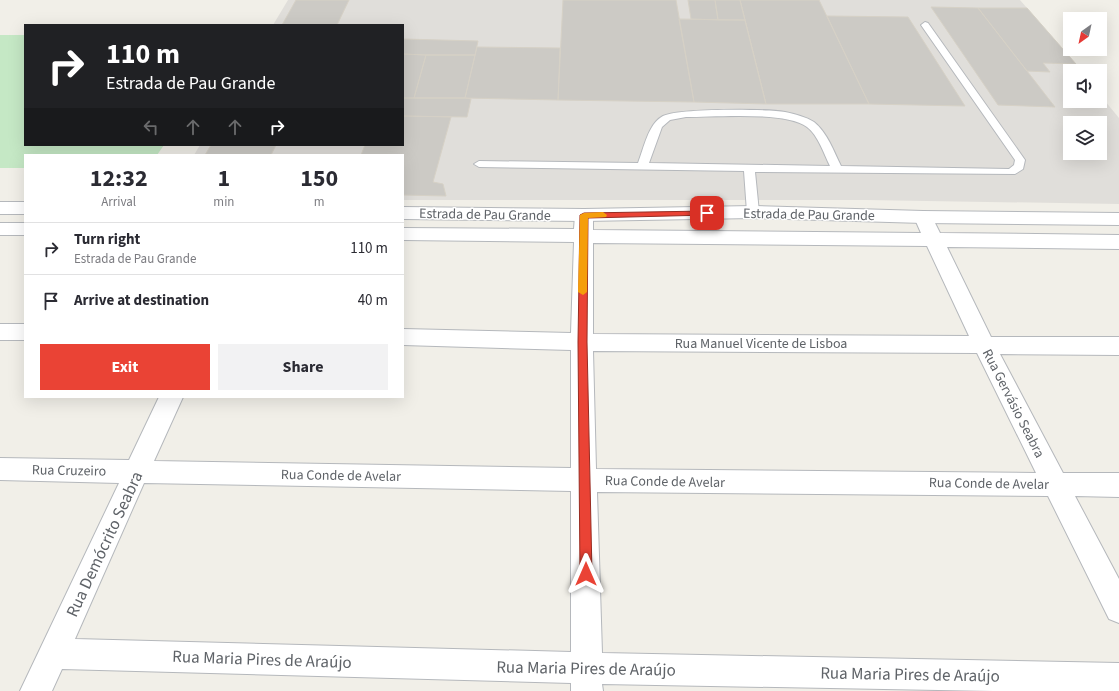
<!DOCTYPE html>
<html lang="en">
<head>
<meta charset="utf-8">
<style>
  :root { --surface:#fff; --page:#f2f2f3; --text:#2b2b33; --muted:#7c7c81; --line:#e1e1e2; --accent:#ea4335 }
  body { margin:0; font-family:"Source Sans 3",sans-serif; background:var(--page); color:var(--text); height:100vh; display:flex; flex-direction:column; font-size:15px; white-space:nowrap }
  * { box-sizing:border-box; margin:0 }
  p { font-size:13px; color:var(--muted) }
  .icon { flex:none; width:22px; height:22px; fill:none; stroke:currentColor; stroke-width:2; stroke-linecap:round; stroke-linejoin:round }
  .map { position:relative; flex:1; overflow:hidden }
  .drawer { position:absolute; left:24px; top:154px; width:380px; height:244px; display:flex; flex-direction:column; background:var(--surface); border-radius:0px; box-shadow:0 4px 16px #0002 }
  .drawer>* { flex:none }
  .guide { position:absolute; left:24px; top:24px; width:380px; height:122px; border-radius:0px; box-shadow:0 4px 16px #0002; background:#202124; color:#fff; overflow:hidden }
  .needle { width:26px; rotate:213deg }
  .buttons { position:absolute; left:1063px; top:12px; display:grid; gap:8px }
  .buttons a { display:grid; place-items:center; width:44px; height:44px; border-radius:0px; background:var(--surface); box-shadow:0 4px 16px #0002; font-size:20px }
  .pin { position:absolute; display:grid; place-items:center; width:34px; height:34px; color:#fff; margin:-17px; border-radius:8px; box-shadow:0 2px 6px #0006 }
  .me { position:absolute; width:44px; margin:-22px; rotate:0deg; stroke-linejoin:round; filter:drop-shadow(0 0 3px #0008) }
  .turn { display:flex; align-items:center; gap:14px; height:84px; padding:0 16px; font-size:18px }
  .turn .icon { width:52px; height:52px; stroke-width:2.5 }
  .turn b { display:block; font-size:28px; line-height:34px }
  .lanes { display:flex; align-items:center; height:38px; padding:0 16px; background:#0003; justify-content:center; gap:20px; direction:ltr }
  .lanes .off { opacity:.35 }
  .eta { display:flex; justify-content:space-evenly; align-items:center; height:68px; text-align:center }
  .eta b { font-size:24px; font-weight:700; line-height:28px }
  .cta { display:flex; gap:8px; margin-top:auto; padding:8px 16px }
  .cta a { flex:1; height:46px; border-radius:0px; background:var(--accent); color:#fff; font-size:16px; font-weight:700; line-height:46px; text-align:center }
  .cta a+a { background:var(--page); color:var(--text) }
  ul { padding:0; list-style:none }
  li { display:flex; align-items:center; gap:12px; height:52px; padding:0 16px; border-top:1px solid var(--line) }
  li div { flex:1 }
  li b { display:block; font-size:15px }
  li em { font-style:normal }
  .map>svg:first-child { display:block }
  .industrial { fill:#e0deda; fill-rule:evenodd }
  .green { fill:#c5e8c5 }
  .building { fill:#cccac5; stroke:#d6d1c6 }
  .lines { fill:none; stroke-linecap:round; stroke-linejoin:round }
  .service-casing { stroke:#b5b8bc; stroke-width:2 }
  .minor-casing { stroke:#b5b8bc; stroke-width:2 }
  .tertiary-casing { stroke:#b5b8bc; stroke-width:2 }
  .service { fill:#fff; fill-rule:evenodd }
  .minor { fill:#fff; fill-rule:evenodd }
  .tertiary { fill:#fff; fill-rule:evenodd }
  .route { fill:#ea4335; stroke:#982c22 }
  .slow { fill:#f59e0b }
  .labels { text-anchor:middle; stroke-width:3; stroke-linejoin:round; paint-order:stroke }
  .street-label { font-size:14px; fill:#5f6368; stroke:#fff }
  .near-street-label { font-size:17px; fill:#5f6368; stroke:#fff }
</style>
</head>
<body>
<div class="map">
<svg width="1119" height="691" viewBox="0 0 1119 691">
  <rect width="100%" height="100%" fill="#f1efe8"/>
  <!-- industrial -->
  <path class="industrial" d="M288,0H1020L1082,71H1070V101H1100V95L1119,118V204L866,200H403V155H194L200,145H403V25H273ZM1070,123H1100V153H1070Z"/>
  <!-- green -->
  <path class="green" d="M0,35H25V145H164L157,155H25V168H0Z"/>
  <!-- building -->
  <path class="building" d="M296,0H349L337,25H282Z
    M563,0H676L694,102L558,100Z
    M688,0H715L718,20L691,19Z
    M715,0H740L745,20H718Z
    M740,0H819L869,104H766Z
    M931,7L978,8L1055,107L998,105Z
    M978,8H1027L1076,64L1043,63L1050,72L1027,71Z
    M827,16L908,17L965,106L869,104Z
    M679,19L745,20L766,104L694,102Z
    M403,39L478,41L475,55H426L403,54Z
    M477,47L560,48L558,100L465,98Z
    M403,54L426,55L414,98H403Z
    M426,55H475L465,98H414Z
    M403,98H465L471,99L467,117L403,116Z
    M403,116L451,117L433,182L443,184L446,196L403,195V155H361L365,145H403Z
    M211,145H276L271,155H205Z"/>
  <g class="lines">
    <!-- service casing -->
    <g class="service-casing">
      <path id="service" d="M925,22L928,23L1025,160L1023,169L1015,174L755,172L759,212L757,215H749L747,212L744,171L479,167L474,164L479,161L638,163C644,148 648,124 663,116C679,108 767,109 785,112C795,114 806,117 814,122C827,132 834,152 841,166L1009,169L1014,165L1015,160L921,25ZM686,117C714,117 786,111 807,127C818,135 824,154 830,166L649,163L662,127L670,120Z"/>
    </g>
    <!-- minor casing -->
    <g class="minor-casing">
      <path id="minor" d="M584,209L591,211L593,215V230L921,233L914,217L916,213L923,211L930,213L940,233L1119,235V249L947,247L991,337H1119V355L1000,354L1063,473H1119V497L1075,496L1119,579V623L1109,619L1048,496L597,492L602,653L1119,663V691H993L602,684L603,691H571V683L62,669L52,691H20L119,483L0,480V458L129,460L159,397H183L154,461L571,468V350L403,345V329L571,333L574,242L403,240V228L574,229L575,215L577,211ZM593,243L927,246L969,336L593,334ZM593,351L977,353L1036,473L596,469ZM144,483L571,491V652L75,639Z
        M0,223H25V235H0Z
        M0,324H25V340H0Z"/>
    </g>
    <!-- tertiary casing -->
    <g class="tertiary-casing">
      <path id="tertiary" d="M0,202H25V214H0Z
        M753,206L923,211L1119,213V225L923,223L753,218L584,221L403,219V207L584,209Z"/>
    </g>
    <!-- service -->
    <use href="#service" class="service"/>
    <!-- minor -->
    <use href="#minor" class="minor"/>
    <!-- tertiary -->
    <use href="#tertiary" class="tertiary"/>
  </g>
  <!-- route -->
  <path class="route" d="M707,211H709V215L588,218L587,342L592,574L590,578L586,580L582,578L580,574L578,342L580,215L584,213Z"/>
  <!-- slow -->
  <path class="slow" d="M603,212L607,215L606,217L588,218L587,292L583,295L578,292L580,215L584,213Z"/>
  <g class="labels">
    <!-- street labels -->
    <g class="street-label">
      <text transform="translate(485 214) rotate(1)" y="5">Estrada de Pau Grande</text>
      <text transform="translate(809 214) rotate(1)" y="5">Estrada de Pau Grande</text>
      <text x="761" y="348">Rua Manuel Vicente de Lisboa</text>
      <text transform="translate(1014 403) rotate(63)" y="5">Rua Gervásio Seabra</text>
      <text transform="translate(69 470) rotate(1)" y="5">Rua Cruzeiro</text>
      <text transform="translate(341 475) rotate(1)" y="5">Rua Conde de Avelar</text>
      <text transform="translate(665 481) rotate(1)" y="5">Rua Conde de Avelar</text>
      <text transform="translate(989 483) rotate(1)" y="5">Rua Conde de Avelar</text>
    </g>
    <!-- near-street labels -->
    <g class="near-street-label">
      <text transform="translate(104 544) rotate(-65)" y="6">Rua Demócrito Seabra</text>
      <text transform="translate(262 659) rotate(2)" y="6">Rua Maria Pires de Araújo</text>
      <text transform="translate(586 668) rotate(1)" y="6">Rua Maria Pires de Araújo</text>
      <text transform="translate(910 674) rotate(1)" y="6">Rua Maria Pires de Araújo</text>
    </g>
  </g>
</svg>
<div class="buttons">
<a><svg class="needle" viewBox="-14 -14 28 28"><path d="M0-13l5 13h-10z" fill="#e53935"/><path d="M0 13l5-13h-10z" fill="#7c7c81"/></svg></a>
<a><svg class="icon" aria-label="sound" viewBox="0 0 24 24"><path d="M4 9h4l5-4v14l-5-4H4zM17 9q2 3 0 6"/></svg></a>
<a><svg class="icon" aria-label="layers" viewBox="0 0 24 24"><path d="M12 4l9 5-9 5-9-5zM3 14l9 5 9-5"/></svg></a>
</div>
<div class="pin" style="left:707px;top:213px;background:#d93025"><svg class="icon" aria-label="arrive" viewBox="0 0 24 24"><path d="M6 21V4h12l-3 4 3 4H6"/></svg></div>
<svg class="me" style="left:586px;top:574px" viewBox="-20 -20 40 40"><path d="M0-17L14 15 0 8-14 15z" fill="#ea4335" stroke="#fff" stroke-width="4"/></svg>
<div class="guide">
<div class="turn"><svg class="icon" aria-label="right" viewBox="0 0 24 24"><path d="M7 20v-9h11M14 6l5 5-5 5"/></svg><div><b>110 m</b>Estrada de Pau Grande</div></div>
<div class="lanes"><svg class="icon off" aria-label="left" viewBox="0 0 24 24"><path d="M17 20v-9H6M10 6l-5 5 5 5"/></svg><svg class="icon off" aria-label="ahead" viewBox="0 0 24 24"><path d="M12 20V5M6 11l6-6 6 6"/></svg><svg class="icon off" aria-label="ahead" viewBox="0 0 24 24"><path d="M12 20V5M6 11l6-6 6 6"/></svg><svg class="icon" aria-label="right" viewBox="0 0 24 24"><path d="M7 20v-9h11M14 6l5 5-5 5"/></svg></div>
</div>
<section class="drawer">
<div class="eta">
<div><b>12:32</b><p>Arrival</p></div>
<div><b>1</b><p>min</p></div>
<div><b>150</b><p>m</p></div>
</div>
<ul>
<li><svg class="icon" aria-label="right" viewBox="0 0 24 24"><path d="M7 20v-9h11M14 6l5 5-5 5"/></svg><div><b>Turn right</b><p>Estrada de Pau Grande</p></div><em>110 m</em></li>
<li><svg class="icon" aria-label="arrive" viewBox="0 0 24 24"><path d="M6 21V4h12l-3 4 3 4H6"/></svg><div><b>Arrive at destination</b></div><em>40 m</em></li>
</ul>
<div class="cta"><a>Exit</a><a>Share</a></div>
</section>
</div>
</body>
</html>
